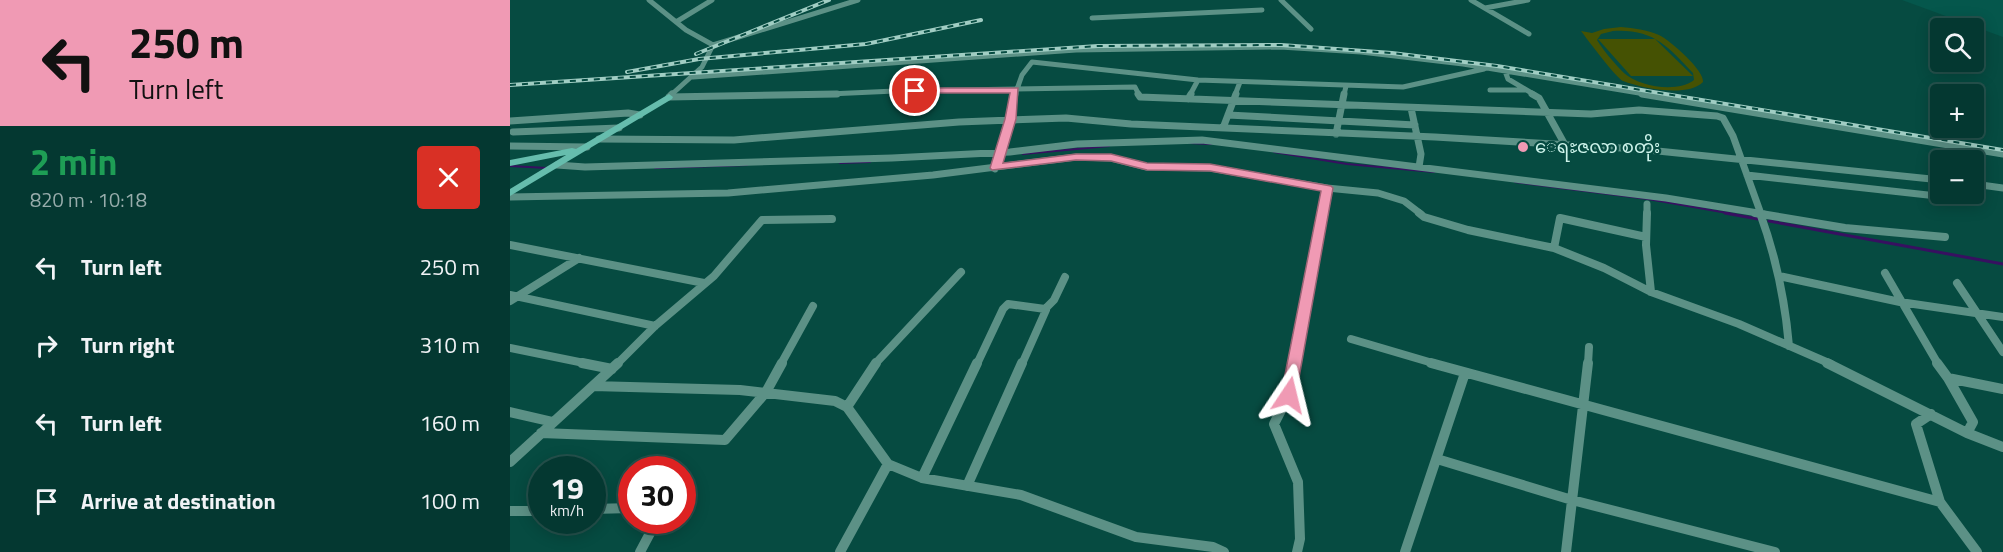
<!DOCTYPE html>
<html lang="en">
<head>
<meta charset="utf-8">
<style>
  :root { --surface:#043831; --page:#12433d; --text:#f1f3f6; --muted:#97acab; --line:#25524d }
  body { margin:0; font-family:"Titillium Web","Noto Sans Myanmar",sans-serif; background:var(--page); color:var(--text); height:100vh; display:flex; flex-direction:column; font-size:22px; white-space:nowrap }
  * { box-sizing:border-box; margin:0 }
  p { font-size:20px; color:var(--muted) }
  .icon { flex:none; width:33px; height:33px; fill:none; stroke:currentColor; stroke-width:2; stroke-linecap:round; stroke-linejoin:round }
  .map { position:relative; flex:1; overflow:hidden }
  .drawer { display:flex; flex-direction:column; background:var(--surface); width:510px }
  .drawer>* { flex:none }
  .guide { background:#f09ab4; color:#111; overflow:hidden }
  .fabs { position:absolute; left:1420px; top:18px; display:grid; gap:12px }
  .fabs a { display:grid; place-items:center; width:54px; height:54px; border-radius:6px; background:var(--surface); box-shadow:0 3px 15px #0003,0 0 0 2px var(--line); font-size:30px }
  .speed { position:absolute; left:18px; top:456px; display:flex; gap:12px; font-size:30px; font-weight:700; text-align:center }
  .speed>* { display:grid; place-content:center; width:78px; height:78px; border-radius:50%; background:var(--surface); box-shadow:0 3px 15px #0003,0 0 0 2px var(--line); line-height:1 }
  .speed small { font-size:15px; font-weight:400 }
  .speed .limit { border:9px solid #d22; background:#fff; color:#111 }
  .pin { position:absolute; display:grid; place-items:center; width:51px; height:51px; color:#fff; margin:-26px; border:3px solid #fff; border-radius:50%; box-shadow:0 2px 6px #0007 }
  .me { position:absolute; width:66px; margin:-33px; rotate:10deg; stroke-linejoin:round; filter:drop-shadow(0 0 4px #0008) }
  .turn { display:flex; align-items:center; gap:21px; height:126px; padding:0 30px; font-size:27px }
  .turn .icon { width:78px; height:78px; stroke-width:2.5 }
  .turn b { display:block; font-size:42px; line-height:51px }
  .round { display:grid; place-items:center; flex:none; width:63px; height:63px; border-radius:6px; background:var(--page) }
  .headline { display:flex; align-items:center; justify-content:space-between; height:102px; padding:0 30px }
  h1 { font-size:36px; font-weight:700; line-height:45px; color:#1e9e55 }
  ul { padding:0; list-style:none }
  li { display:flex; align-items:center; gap:18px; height:78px; padding:0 30px }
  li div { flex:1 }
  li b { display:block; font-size:22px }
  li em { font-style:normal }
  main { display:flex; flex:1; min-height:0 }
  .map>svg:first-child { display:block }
  .built { fill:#05574c }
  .green { fill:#455203; fill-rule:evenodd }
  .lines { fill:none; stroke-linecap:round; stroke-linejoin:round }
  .stream-far1 { stroke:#371060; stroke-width:2 }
  .stream { stroke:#371060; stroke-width:3 }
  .street-far3 { stroke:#5c9186; stroke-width:5 }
  .street-far2 { stroke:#5c9186; stroke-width:7 }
  .street-far1 { stroke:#5c9186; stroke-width:8 }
  .street { stroke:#5c9186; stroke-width:10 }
  .secondary { fill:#66bdad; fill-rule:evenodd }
  .rail-casing { stroke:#a0cdc3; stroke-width:4 }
  .rail { stroke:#064b41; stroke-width:2; stroke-dasharray:6; stroke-linecap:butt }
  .route { fill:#f09ab4; stroke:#9c6475; stroke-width:1.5 }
  .poi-dot { fill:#f09ab4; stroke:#064b41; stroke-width:2 }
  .labels { text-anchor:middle; stroke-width:4.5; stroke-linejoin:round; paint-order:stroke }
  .far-poi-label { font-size:18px; fill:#cdf3ea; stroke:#064b41; text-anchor:start }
</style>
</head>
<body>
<main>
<section class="drawer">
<div class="guide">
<div class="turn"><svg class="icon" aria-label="left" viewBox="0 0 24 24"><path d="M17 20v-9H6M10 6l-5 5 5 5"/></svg><div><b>250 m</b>Turn left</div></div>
</div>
<div class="headline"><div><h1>2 min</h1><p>820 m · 10:18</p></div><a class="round" style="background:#d93025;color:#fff"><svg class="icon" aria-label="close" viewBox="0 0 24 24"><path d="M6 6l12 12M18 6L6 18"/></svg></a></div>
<ul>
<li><svg class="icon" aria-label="left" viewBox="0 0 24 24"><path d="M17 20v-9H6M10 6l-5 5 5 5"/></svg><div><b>Turn left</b></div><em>250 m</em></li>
<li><svg class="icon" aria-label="right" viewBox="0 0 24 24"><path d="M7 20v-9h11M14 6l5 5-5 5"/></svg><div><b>Turn right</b></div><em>310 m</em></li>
<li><svg class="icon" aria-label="left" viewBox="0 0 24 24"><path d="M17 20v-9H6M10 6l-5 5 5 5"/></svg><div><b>Turn left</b></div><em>160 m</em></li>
<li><svg class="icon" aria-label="arrive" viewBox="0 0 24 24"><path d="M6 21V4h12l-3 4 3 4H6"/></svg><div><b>Arrive at destination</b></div><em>100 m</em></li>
</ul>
</section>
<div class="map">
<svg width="1493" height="552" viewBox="0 0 1493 552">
  <rect width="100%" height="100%" fill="#064b41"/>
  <!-- built -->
  <path class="built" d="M1392,0H1493V37Z"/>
  <!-- green -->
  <path class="green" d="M1111,27C1124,28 1137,30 1149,35C1160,40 1195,71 1193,82C1177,98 1132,88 1113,81C1107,79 1077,39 1071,31L1082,33L1094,29ZM1103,31C1144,29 1157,46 1183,73L1184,80C1168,93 1129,87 1114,73C1104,63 1094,51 1087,40L1091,34Z
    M1088,39H1145L1183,76H1121Z"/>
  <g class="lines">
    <!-- stream-far1 -->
    <path class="stream-far1" d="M680,143L701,144
      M764,152L837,164L924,172
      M513,154L599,146
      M330,163L360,162
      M0,166L37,168
      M145,168L237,165
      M1005,182L1138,199L1223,214"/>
    <!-- stream -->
    <path class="stream" d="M1215,213L1248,219
      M1259,221L1493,264"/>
    <!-- street-far3 -->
    <path class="street-far3" d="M139,0L176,30L203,45L192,67L161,95
      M771,0L801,29
      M961,0L1019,34
      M975,8L1018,0
      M582,18L752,10
      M166,22L202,0
      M203,45L348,0
      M995,71L998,79L1025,95
      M183,77L566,50L770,47L851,52L953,64L1141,95
      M980,90H1015
      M297,95L385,91L625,87L629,95
      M505,95L512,75L522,62L688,80L893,87L974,69
      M680,95L688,80
      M725,95L730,82
      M834,95L836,86"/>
    <!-- street-far2 -->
    <path class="street-far2" d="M628,94L630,97L1081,114L1129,110L1207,116L1213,118L1223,136L1251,214
      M1022,94L1029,98L1054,143
      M1132,94L1493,154
      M160,96L162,94
      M159,97L327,94
      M678,99L681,94
      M901,108L911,154L909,167
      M718,115L905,125
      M0,121L118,113L130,115
      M713,128L726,94
      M3,132L109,128
      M826,134L834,94
      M89,139L224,140L449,122L556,118L621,124L925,137L1128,149L1431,180
      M0,146L77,147
      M47,165L75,167L382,158L500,152L567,144L692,140L1156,198L1254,214
      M485,169L497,132L505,94
      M1237,175L1436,197
      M1464,184L1493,188
      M0,197L218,193L423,175L566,157L601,158L637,167L700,168L817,188L868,193L894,201L911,214
      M812,214L817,188
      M1137,214V204"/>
    <!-- street-far1 -->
    <path class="street-far1" d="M909,213L914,217L958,230L1044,248L1094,268L1141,292L1229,324L1321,364
      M1137,213L1136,245L1141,292
      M1245,213L1335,228L1435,237
      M1250,213C1266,257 1275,299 1279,346
      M0,245L194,283
      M1044,248L1050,218L1136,237
      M1375,273L1428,364
      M1269,276L1390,302L1493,317
      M1447,283L1493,352
      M0,295L145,326
      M0,301L69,258
      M841,339L926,364
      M0,348L79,364
      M107,364L145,326L204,276L252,220L322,219
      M271,364L303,306
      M365,364L451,272
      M467,364L493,309L498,304L535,309L544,300L555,277
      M512,364L536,310
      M785,364L812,213
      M1078,364L1079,347"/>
    <!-- street -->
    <path class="street" d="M72,363L102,369
      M785,363L779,395L764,424L788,482L790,539L787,552
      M921,363L1430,502
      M1317,363L1457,433L1493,447
      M1427,363L1438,378
      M83,386L230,390L325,401L337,407L378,464L412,478L511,495L626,537L703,547L714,552
      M337,407L366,363
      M0,412L43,422
      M1421,414L1406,424L1430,502L1467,552
      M31,433L215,440L256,392L272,363
      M1457,433L1463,422L1438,378L1493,389
      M927,459L1062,500L1265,552
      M0,462L108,363
      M412,478L467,363
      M457,486L512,363
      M82,509L122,508
      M0,511H32
      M130,552L147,520
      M330,552L378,464
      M895,552L955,373
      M1056,552L1078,363"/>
    <!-- secondary -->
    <path class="secondary" d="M159,94L163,97L162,99L0,196V189L56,155L0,166V160L62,148L66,149Z"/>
    <!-- rail casing -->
    <g class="rail-casing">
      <path id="rail" d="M186,54L319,0
        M117,72L189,59L356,44L471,20
        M0,85L588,46L771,45L882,53L987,66L1493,150"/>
    </g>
    <!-- rail -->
    <use href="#rail" class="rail"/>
  </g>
  <!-- route -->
  <path class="route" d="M405,88H508L506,119L493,163L566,154H601L637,163L700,164L821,186L823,188L785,400L779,401L771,395L811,191L700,171L637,170L601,161L566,160L482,170L480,168L495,119L500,93H402V89Z"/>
  <!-- markers -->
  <circle class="poi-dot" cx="1013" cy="147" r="6"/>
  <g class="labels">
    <!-- far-poi labels -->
    <g class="far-poi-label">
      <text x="1025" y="153">ေရႊဇလာ စတိုး</text>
    </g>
  </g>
</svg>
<div class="fabs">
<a><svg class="icon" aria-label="search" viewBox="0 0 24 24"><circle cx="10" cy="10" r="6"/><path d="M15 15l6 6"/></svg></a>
<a>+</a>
<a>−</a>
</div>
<div class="speed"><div>19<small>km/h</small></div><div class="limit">30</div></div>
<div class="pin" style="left:405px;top:91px;background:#d93025"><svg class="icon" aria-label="arrive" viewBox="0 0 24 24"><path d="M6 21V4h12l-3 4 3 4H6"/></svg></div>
<svg class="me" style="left:779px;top:395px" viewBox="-20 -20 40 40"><path d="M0-17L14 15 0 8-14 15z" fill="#f09ab4" stroke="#fff" stroke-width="4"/></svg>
</div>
</main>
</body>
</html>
